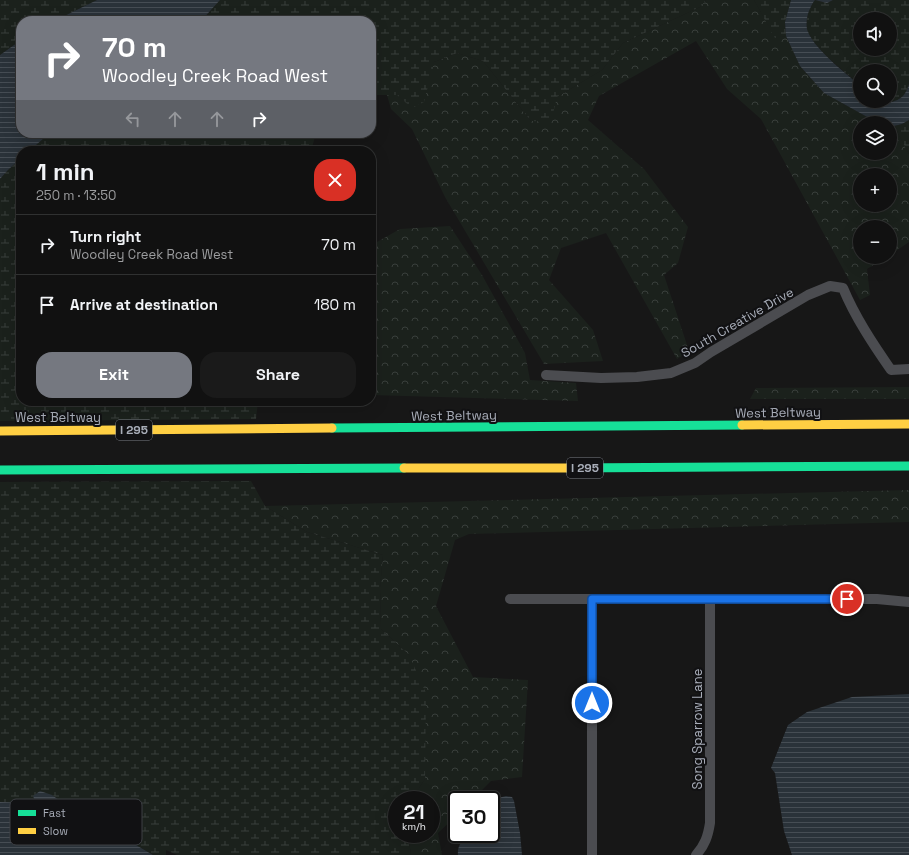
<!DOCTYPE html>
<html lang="en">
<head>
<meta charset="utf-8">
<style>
  :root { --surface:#111; --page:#1a1a1a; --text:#f1f3f6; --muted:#9c9d9f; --line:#303131; --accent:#757880 }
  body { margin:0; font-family:"Space Grotesk",sans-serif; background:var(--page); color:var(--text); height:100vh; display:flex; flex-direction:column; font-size:15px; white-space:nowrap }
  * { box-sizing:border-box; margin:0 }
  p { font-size:13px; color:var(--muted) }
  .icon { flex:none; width:22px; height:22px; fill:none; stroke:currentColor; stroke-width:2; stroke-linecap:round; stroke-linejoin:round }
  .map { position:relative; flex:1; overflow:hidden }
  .drawer { position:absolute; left:16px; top:146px; width:360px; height:260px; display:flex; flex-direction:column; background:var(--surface); border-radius:16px; box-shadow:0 4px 16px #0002,0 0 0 1px var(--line) }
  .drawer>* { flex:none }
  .guide { position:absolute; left:16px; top:16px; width:360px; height:122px; border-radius:16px; box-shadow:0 4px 16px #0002,0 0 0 1px var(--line); background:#757880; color:#fff; overflow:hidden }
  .buttons { position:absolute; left:853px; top:12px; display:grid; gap:8px }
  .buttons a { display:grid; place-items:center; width:44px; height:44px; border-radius:50%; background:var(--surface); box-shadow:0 4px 16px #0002,0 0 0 1px var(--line); font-size:20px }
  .speed { position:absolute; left:388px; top:791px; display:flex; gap:8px; font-size:20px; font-weight:700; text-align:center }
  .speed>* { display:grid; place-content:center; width:52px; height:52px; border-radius:50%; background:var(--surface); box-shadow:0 4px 16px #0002,0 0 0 1px var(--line); line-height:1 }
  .speed small { font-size:10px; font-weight:400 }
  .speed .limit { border:2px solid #111; border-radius:6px; background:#fff; color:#111 }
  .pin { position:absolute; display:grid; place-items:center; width:34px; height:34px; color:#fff; margin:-17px; border:2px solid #fff; border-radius:50%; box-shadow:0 1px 4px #0007 }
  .me { position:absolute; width:44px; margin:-22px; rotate:0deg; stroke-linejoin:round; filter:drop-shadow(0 0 3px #0008) }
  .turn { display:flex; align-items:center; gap:14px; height:84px; padding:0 20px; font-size:18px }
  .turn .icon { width:52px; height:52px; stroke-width:2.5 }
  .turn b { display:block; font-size:28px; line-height:34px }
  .lanes { display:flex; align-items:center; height:38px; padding:0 20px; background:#0003; justify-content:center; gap:20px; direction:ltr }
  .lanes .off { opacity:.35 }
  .round { display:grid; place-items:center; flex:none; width:42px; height:42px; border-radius:16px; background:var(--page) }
  .overview { display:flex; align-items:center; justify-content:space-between; height:68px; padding:0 20px }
  h1 { font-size:24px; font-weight:800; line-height:30px }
  .action { display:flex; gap:8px; margin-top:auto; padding:8px 20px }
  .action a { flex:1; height:46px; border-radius:16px; background:var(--accent); color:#fff; font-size:16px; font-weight:800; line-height:46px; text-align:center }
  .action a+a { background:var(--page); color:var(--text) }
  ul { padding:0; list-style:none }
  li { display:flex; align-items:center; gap:12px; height:60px; padding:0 20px; border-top:1px solid var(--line) }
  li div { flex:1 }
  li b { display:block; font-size:15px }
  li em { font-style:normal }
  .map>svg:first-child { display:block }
  .forest { fill:url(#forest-crowns); fill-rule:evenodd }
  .wetland { fill:url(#wetland-marsh); fill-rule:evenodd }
  .water { fill:url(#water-rules) }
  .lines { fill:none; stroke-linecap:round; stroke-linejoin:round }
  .street { stroke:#4b4c50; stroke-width:10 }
  .fast { stroke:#16e098; stroke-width:9 }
  .slow { stroke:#ffcf43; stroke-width:9 }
  .route-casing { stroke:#114b97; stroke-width:10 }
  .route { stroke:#1a73e8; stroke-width:7 }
  .labels { text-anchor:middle; stroke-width:4; stroke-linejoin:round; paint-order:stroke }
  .shield { fill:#111113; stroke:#7b7e86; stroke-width:1 }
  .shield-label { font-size:12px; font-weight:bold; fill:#a8adb8 }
  .street-label { font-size:13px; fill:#a8adb8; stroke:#111113 }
  .key { fill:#111113; stroke:#3e4045; stroke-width:1 }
  .key-label { font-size:11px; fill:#a8adb8 }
</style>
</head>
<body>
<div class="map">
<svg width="909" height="855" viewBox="0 0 909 855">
  <defs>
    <pattern id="forest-crowns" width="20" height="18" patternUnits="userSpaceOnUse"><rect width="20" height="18" fill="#1b211c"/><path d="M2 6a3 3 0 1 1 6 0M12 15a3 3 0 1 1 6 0" fill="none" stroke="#393f3b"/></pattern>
    <pattern id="wetland-marsh" width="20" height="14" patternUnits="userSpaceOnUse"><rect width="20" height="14" fill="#1b211c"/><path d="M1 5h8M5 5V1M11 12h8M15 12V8" fill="none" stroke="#393f3b"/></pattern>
    <pattern id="water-rules" width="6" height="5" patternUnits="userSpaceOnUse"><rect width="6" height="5" fill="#2a3239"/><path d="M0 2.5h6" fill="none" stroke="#464d54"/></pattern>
  </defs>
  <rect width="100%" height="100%" fill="#171717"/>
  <!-- forest -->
  <path class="forest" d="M706,0H754L775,37L786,36L800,66L824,93L878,123H860V153H890V127L894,126L909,154V242L890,255V227H860V257H886L867,269L870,295L860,300L761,119L727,89L696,41L599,96L588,120L644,169L688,227L678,263L664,275L689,351L677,359L606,233L561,248L549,280L593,330L603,361L544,364L445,197L412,129L391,109L387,95H397L412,107L434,62L457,53L483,61L531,121L557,97L602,70L623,43L700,7ZM860,175H890V205H860Z
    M450,226L482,275L525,353L530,380L576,383L578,401L371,395V240L377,242L400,229Z
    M909,387V399H750L756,388Z
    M909,490V522L469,534L455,540L436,606L473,677L528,680L522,777L491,781L472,800H457V815L438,833L442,855H411L408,834H431V800H411L425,779L409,655L381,629L380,588L383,555L307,532L265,506Z"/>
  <!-- wetland -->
  <path class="wetland" d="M0,0H97L54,21H21V40L0,55Z
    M220,0H706L700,7L623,43L602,70L557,97L551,122L531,121L483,61L457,53L434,62L424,102L412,108L397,95H371V21H201Z
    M754,0H791L785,22L786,36L775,38Z
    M815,0L827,3L833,0H909V84C905,97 900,100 888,103L887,101H890V71H860V85C846,73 811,46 807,29C806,24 807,15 809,11C811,7 812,3 815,0ZM860,19H890V49H860Z
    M909,120V154L894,126L902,124Z
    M50,133H316L311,151H29Z
    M21,158V401H258L256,419L0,421V179L8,170Z
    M251,481L265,506L307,532L383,555L380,588L381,629L409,655L426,693L425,779L411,800H397V834H408L411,855H177L166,850V855H153L136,845L115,836L90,812L86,804L72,802L63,803L52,795L36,803L0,802V482Z"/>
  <!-- water -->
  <path class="water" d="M97,0H220L201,21H54Z
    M791,0H833L827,3L815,0C812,3 811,7 809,11C807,15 806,24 807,29C811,46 846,74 860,85V101H887L888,103C900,100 905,97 909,84V120L902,124L890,127V123H878L824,93L800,66L786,36L785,22Z
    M21,40V133H50L29,151H21V158L8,170L0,179V55Z
    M909,694V855H792L784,831L775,773L771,768L788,725L807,712L852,697Z
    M40,791L52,795L63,803L72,802L75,804L83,802L86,804L90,812L115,835L136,845L153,855H0V802L36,803L33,796Z
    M506,796L512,797L514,801L520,833L522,855H458C457,846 462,841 467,834H491V803L498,798Z"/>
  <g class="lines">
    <!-- street -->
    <path class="street" d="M546,375L601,378L637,377L671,373L695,363L711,352L808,295L830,286L843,288C855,317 873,344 891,370L909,369
      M510,599H877L909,602
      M592,599V855
      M696,855C705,845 708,836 710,823V599"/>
    <!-- fast -->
    <path class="fast" d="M332,428L742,425
      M568,468L909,466
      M0,470L404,468"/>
    <!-- slow -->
    <path class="slow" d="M742,425L909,424
      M0,431L332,428
      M404,468H568"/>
  </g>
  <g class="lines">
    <!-- route casing -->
    <g class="route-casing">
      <path id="route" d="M592,703V599H847"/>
    </g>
    <!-- route -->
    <use href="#route" class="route"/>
  </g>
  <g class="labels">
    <!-- shield labels -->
    <g class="shield">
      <rect x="116" y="420" width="36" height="20" rx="3"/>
      <rect x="567" y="458" width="36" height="20" rx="3"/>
    </g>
    <g class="shield-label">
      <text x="134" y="434">I 295</text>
      <text x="585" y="472">I 295</text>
    </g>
    <!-- street labels -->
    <g class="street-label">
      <text transform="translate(737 322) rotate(-30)" y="5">South Creative Drive</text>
      <text transform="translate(778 412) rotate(-1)" y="5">West Beltway</text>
      <text transform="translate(454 415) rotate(-1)" y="5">West Beltway</text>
      <text x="58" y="422">West Beltway</text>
      <text transform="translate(697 729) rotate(-90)" y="5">Song Sparrow Lane</text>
    </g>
  </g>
  <!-- legend -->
  <rect x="10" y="799" width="132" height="46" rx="6" class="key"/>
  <rect x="18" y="810" width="18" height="6" fill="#16e098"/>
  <rect x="18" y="828" width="18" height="6" fill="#ffcf43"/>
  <g class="key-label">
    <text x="43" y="817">Fast</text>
    <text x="43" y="835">Slow</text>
  </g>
</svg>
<div class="buttons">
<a><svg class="icon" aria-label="sound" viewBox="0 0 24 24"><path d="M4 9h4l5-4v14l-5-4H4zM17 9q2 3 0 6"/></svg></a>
<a><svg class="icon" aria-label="search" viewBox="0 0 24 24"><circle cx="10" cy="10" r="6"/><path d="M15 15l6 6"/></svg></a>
<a><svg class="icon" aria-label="layers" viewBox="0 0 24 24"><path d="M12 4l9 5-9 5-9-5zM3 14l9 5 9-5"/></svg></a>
<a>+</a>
<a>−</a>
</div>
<div class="speed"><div>21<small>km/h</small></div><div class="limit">30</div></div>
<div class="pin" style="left:847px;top:599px;background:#d93025"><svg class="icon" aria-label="arrive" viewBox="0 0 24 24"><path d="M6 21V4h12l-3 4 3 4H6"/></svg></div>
<svg class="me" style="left:592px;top:703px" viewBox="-20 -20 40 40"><circle r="17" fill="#1a73e8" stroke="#fff" stroke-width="3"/><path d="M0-11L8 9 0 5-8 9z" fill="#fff"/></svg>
<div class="guide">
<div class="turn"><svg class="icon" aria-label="right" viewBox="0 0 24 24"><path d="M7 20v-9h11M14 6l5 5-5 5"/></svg><div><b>70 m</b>Woodley Creek Road West</div></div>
<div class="lanes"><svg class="icon off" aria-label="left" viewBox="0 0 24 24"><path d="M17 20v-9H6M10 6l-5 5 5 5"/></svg><svg class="icon off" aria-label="ahead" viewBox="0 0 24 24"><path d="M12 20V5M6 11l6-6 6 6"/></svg><svg class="icon off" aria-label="ahead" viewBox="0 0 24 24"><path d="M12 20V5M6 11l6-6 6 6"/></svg><svg class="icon" aria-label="right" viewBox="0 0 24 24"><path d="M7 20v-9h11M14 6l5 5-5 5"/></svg></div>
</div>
<section class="drawer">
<div class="overview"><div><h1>1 min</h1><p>250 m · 13:50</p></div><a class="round" style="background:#d93025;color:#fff"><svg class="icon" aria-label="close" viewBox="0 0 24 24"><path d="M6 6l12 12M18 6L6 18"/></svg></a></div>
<ul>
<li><svg class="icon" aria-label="right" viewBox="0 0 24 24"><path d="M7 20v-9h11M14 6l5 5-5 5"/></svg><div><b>Turn right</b><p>Woodley Creek Road West</p></div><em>70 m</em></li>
<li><svg class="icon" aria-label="arrive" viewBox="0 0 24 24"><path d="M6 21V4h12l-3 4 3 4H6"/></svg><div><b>Arrive at destination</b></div><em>180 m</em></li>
</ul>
<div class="action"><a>Exit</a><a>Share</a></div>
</section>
</div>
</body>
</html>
